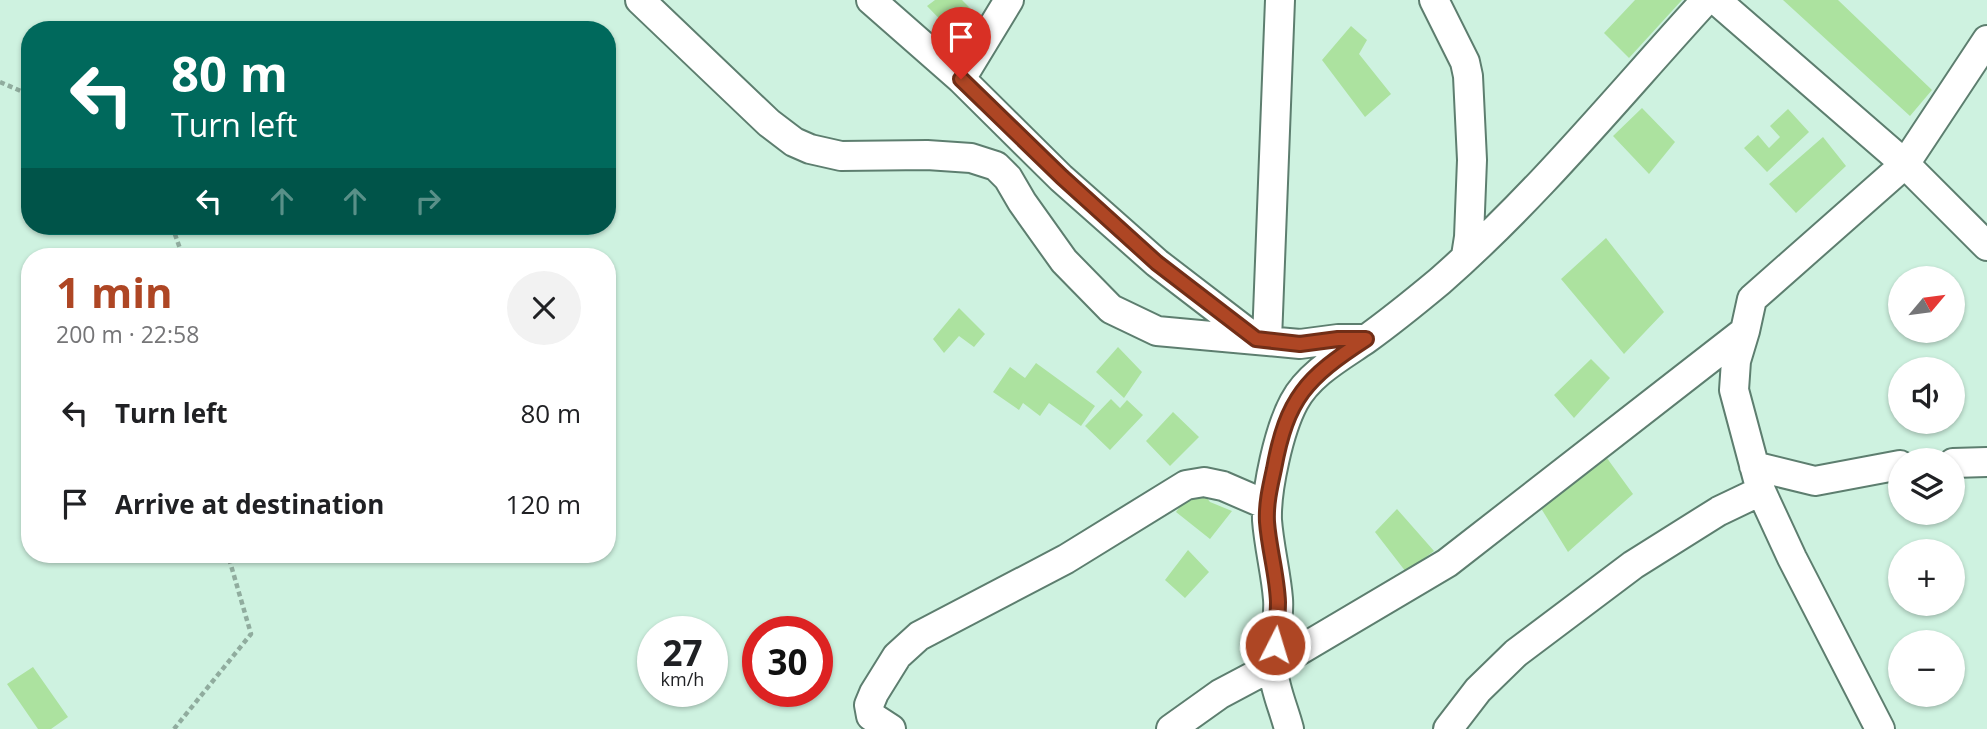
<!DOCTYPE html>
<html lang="en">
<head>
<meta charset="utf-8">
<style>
  :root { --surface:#fff; --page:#f2f2f2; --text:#202124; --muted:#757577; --accent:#ae4624 }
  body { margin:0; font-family:"Open Sans",sans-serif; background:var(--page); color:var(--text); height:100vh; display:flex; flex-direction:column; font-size:26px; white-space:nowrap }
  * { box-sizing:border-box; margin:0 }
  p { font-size:23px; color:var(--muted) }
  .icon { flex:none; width:38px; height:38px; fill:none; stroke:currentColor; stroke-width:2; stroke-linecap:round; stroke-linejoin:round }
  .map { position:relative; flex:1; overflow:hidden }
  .drawer { position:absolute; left:21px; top:248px; width:595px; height:315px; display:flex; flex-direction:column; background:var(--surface); border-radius:28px; box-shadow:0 2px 5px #0004 }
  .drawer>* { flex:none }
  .guide { position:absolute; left:21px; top:21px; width:595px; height:214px; border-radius:28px; box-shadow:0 2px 5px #0004; background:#00695c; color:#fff; overflow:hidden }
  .needle { width:46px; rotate:61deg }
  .controls { position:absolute; left:1888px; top:266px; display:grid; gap:14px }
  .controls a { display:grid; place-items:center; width:77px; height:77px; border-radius:50%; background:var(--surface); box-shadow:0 2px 5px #0004; font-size:35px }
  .speed { position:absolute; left:637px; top:616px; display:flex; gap:14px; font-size:35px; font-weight:700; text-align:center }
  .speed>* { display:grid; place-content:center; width:91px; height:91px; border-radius:50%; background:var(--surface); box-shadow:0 2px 5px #0004; line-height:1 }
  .speed small { font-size:18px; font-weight:400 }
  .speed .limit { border:10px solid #d22; background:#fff; color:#111 }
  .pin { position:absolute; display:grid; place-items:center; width:60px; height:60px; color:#fff; margin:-72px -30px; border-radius:50% 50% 50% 0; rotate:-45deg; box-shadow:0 0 7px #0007 }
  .pin .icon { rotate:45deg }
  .me { position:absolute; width:77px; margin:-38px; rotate:5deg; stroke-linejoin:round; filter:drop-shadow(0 0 5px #0008) }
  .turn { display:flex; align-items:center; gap:24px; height:147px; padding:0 35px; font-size:32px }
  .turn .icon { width:91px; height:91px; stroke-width:2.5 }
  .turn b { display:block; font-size:49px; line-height:60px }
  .lanes { display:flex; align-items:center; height:66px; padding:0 35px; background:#0003; justify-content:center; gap:35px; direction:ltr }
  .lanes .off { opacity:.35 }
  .round { display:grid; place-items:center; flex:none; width:74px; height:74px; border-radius:37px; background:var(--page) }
  .headline { display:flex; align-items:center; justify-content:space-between; height:119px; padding:0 35px }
  h1 { font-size:42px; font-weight:700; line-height:52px; color:var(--accent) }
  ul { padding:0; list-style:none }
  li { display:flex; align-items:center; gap:21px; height:91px; padding:0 35px }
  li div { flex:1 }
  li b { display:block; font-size:26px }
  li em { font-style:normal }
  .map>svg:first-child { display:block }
  .building { fill:#ace29f }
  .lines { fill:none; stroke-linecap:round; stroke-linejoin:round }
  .minor-casing { stroke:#5d7e6f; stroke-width:32 }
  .path { stroke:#90ac9e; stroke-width:4.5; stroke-dasharray:5 3.5; stroke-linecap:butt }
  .minor { stroke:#fff; stroke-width:28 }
  .route-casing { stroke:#712e17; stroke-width:18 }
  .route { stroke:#ae4624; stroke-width:12 }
</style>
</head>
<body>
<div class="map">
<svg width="1987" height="729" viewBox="0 0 1987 729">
  <rect width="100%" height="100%" fill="#cef2e0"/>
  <!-- building -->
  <path class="building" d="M935,0H962L976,14L954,34L927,6Z
    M1635,0H1682L1629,58L1604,33Z
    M1783,0H1838L1932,90L1910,116Z
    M1351,26L1367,40L1359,54L1391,94L1365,117L1322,60Z
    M1642,108L1675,142L1649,174L1613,136Z
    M1788,109L1809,132L1767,172L1744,148L1758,135L1769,148L1780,137L1770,126Z
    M1823,137L1846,166L1796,213L1769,184Z
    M1606,238L1664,312L1624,354L1561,279Z
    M959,308L985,334L974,347L959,336L944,353L933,339Z
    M1118,347L1142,372L1124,398L1096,372Z
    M1591,359L1610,378L1574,418L1554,395Z
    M1036,363L1095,406L1081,426L1049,403L1040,416L1023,403L1019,410L993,392L1010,367L1025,378Z
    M1111,399L1120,408L1127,400L1143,415L1110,450L1085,426Z
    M1173,412L1199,437L1170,466L1146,441Z
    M1604,454L1633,494L1568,552L1539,505Z
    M1196,484L1210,502L1232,511L1210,539L1176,512Z
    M1397,509L1434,551L1406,572L1375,532Z
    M1188,550L1209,572L1185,598L1165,580Z
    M33,667L68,717L51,729H38L7,684Z"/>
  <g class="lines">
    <!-- minor casing -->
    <g class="minor-casing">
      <path id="minor" d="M640,0L769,123L794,142L810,149L841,156L927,155L971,158L996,166L1008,178L1022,202L1064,261L1111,309L1157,331L1300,344L1338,339H1366
        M871,0L961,79L1061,178L1157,263L1256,339
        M1434,0L1465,62L1468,76L1472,160L1469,237L1466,256
        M1716,0L1905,164L1987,246
        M961,79L1009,0
        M1267,340L1280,0
        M1953,463L1987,462
        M1754,466L1815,481L1900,465
        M891,729L871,716L869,705L874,693L897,656L919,636L1066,559L1186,485L1204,482L1223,486L1267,505
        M1171,729L1220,694L1273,666L1447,563L1745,331
        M1289,729C1284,709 1274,688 1273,668C1271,645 1280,622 1278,599C1276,573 1269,547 1267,520C1266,489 1279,430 1294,402C1309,374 1340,357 1365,340C1390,322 1416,301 1440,281C1537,196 1619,95 1706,0
        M1448,729L1478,690L1516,653L1633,565L1719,511L1761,491
        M1880,729L1792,558L1761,491L1734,390L1736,361L1745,331L1752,299L1905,164L1987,40"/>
    </g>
    <!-- path -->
    <path class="path" d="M0,82L30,95
      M172,226L183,257
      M174,729L251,634L228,555"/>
    <!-- minor -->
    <use href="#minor" class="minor"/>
  </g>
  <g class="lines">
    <!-- route casing -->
    <g class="route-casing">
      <path id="route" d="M961,79L1062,177L1157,263L1256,339L1300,344L1338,339H1366C1306,378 1287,398 1274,469C1270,487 1266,504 1267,522C1269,549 1277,575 1278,602C1278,616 1276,631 1275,645"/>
    </g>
    <!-- route -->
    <use href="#route" class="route"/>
  </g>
</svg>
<div class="controls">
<a><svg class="needle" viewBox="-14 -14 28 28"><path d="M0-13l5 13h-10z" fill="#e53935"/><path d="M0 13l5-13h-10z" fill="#757577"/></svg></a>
<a><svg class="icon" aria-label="sound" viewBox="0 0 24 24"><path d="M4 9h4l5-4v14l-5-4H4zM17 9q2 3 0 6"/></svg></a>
<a><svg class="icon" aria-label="layers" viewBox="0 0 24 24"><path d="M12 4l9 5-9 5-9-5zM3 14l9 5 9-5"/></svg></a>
<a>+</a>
<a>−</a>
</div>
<div class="speed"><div>27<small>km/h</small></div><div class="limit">30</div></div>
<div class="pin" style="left:961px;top:79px;background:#d93025"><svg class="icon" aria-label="arrive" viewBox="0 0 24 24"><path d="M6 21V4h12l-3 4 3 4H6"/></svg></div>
<svg class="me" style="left:1275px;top:645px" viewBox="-20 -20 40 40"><circle r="17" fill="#ae4624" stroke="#fff" stroke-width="3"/><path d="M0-11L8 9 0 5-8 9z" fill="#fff"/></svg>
<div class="guide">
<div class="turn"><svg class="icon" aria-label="left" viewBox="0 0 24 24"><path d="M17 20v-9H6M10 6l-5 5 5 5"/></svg><div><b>80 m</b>Turn left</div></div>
<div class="lanes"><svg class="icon" aria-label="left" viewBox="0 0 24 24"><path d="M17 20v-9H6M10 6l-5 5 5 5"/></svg><svg class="icon off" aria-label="ahead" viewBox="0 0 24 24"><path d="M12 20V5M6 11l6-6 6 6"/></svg><svg class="icon off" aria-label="ahead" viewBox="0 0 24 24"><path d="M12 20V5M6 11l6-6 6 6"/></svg><svg class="icon off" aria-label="right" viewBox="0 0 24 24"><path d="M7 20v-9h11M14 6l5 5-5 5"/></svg></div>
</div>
<section class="drawer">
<div class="headline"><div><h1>1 min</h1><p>200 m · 22:58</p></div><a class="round"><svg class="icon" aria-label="close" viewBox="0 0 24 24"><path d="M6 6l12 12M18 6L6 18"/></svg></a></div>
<ul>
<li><svg class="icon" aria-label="left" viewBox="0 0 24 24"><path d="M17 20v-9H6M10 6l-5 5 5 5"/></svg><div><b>Turn left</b></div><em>80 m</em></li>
<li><svg class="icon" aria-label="arrive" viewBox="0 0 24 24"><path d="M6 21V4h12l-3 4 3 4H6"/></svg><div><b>Arrive at destination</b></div><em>120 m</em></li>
</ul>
</section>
</div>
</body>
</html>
